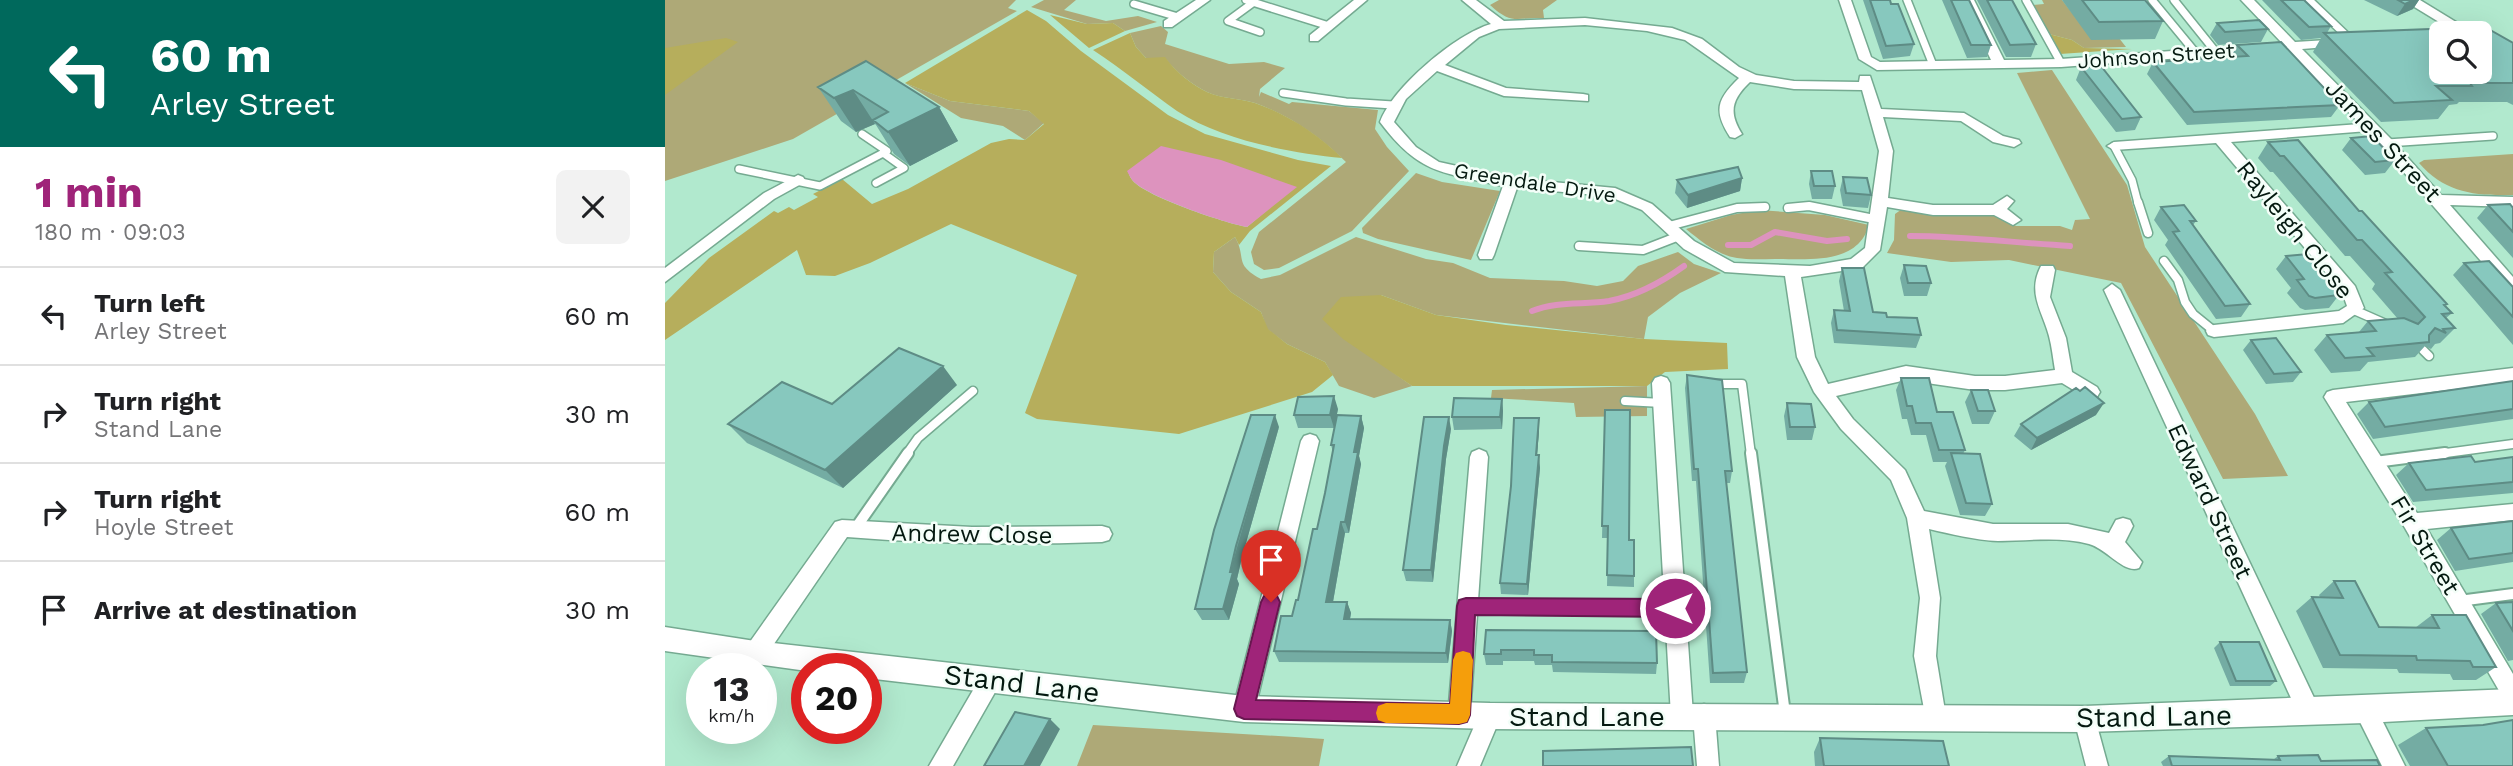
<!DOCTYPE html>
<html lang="en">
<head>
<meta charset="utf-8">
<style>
  :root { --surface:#fff; --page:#f2f2f2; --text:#202124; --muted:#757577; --line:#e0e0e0; --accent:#9f2479 }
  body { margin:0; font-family:"Work Sans",sans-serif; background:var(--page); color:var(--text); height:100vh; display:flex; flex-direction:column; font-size:26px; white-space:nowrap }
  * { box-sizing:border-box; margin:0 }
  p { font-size:23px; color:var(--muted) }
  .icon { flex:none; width:38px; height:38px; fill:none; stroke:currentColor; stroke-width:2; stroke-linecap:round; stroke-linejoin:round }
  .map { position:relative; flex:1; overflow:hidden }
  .drawer { display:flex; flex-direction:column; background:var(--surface); width:665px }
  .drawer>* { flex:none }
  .top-card { background:#00695c; color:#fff; overflow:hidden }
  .buttons { position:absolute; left:1764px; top:21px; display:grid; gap:14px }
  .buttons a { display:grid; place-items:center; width:63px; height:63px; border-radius:10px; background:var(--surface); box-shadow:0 7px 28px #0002; font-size:35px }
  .speed { position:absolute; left:21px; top:653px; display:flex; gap:14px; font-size:35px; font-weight:700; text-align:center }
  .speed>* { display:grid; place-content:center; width:91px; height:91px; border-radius:50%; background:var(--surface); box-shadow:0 7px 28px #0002; line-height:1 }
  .speed small { font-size:18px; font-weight:400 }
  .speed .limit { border:10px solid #d22; background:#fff; color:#111 }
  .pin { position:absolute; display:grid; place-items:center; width:60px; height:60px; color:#fff; margin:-72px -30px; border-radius:50% 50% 50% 0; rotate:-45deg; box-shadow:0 0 7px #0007 }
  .pin .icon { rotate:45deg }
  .me { position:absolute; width:77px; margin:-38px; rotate:270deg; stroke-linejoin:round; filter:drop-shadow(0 0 5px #0008) }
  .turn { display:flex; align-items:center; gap:24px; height:147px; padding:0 35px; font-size:32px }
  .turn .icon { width:91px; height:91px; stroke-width:2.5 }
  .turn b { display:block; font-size:49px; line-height:60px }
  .round { display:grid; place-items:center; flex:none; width:74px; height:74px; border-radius:10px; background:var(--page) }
  .overview { display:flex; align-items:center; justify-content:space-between; height:119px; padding:0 35px }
  h1 { font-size:42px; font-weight:700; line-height:52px; color:var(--accent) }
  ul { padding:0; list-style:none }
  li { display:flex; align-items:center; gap:21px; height:98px; padding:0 35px; border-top:2px solid var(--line) }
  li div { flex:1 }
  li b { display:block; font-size:26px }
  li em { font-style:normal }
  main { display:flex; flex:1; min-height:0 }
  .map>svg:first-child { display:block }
  .green { fill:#aea977 }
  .forest { fill:#b6ae5c; fill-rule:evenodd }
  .water { fill:#dd93be }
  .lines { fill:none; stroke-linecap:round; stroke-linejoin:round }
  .stream { stroke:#dd93be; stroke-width:6 }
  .service-far2-casing { stroke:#75aa91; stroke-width:10 }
  .service-far1-casing { stroke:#75aa91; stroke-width:11 }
  .service-casing { stroke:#75aa91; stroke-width:14 }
  .minor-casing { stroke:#75aa91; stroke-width:3 }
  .tertiary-casing { stroke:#75aa91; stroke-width:3 }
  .service-far2 { stroke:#fff; stroke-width:7 }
  .service-far1 { stroke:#fff; stroke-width:8 }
  .service { stroke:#fff; stroke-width:10 }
  .minor { fill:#fff; fill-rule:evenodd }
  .tertiary { fill:#fff; fill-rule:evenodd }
  .wall { fill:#74aca3 }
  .shaded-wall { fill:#5e8c85 }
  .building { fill:#87c8be; stroke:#5e8c85; stroke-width:2; fill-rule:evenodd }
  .route { fill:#9f2479; stroke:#67174f; stroke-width:2 }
  .slow { fill:#f59e0b }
  .labels { text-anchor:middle; stroke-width:5; stroke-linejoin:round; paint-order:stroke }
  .far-street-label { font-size:21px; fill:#041910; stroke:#f3fef8 }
  .street-label { font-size:24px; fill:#041910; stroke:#f3fef8 }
  .near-street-label { font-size:28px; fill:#041910; stroke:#f3fef8 }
</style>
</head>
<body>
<main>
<section class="drawer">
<div class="top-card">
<div class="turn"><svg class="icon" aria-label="left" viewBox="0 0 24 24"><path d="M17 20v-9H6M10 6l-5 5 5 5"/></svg><div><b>60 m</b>Arley Street</div></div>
</div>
<div class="overview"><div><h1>1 min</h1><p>180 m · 09:03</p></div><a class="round"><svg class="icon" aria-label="close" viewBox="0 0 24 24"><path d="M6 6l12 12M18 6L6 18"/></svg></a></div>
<ul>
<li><svg class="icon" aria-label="left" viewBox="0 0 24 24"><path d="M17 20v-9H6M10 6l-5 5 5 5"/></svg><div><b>Turn left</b><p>Arley Street</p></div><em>60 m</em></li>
<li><svg class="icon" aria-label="right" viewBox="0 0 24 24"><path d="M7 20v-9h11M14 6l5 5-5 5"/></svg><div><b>Turn right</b><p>Stand Lane</p></div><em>30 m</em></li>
<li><svg class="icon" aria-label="right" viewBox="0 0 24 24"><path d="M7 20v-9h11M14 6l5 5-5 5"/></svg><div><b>Turn right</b><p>Hoyle Street</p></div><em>60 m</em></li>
<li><svg class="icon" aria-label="arrive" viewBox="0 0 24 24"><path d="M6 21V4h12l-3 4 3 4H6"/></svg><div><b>Arrive at destination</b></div><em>30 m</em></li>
</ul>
</section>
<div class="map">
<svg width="1848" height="766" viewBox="0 0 1848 766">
  <rect width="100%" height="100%" fill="#b1e9ce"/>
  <!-- green -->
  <path class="green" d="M0,0H351L343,8L352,11L128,139L0,181Z
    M379,0H411L399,10L441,21L473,16L492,22L460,31L448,23L422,24L366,7Z
    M834,0H892L878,10L879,18C851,17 848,26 825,5Z
    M1377,0H1397L1408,14L1428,5L1461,47L1419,48L1407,40L1384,34L1368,5L1379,4Z
    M496,26L503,32L500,44L564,64L599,62L620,68L595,89L594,97L596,92L624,104L627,102L713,110L710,129L722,147L744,171L687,231L614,268L599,270L589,264L586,252L594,232L681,162C656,137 624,115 590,103C575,98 556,99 542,92C527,85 510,71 500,58H481L471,47L465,33Z
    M1387,70L1462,185L1480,247L1590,414L1623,476L1558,479L1456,283L1344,260L1286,262L1222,253L1229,240L1230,214L1237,209L1337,216L1351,226H1395L1407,230L1410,220L1425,219L1352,73Z
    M240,83L285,101L364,111L379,123L360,140L338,126L296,118Z
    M1848,154V195C1810,196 1780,193 1754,163L1759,160Z
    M751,173L777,182L835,191L806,260L713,239L698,233L697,228Z
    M1094,210L1160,215L1204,225C1193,265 1143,259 1110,259C1098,259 1084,260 1072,258C1052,255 1036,241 1021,229L1066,215Z
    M570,237C582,258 568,264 596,279L615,275L691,237L761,259L788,263L825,278L899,281L932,286L958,281L973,266L1013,252L1029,264L1056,273L1015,293L983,317L979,339L771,315L716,295L726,371L747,386L709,398L674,386L660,362L622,344L602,329L596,312L566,292L548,272L549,252Z
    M982,386V416L911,417L909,403L826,398L827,390Z
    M428,725L630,737L659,739L654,766H412Z"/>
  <!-- forest -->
  <path class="forest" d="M362,10L381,21L416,51L503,115L540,134L633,160L666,166L585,231L574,245L570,237L549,252L548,272L566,292L596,312L603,329L622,344L660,362L668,375L647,392L514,434L372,419L360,413L412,275L286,224L205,263L170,276L141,275L132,250L0,340V303L44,258L109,211L113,213L124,207L129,210L153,197L148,194L177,179L207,204L243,189L326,143L344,139L360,140L379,124L364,111L285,101L240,83ZM463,171L601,211L582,227C560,223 482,197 468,181C465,178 464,174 463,171Z
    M385,15L422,24L448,23L460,31L424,48Z
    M465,33L471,47L481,58L500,57C510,71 527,85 542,92C557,99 575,98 590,103C622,114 654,135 677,158C626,153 556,140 512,111C484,91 457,69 428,50Z
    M1384,34L1407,40L1419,48L1467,49L1395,54Z
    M61,38L73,42L0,95V48Z
    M716,295L771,315L841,325L979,339L1062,343L1063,369L1000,372L982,386H747L678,339L657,319L676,297Z"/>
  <!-- water -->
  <path class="water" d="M496,146L556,160L632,187L582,227C560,223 483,197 468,181C465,178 464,174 462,171Z"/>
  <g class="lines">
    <!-- stream -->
    <path class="stream" d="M1245,236C1299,236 1351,243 1405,246
      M1063,245H1086L1110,232L1162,241L1182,239
      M867,311C892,301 918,305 944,301C971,296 997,282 1019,266"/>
    <!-- service-far2 casing -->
    <g class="service-far2-casing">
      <path id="service-far2" d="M581,0L664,26
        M1242,0L1268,65
        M1361,0L1396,63
        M1487,0L1530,52
        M1509,0L1550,51
        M1644,0L1685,39
        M589,2L563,21L595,32
        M469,4L513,17
        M618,93L681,102L728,105
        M1722,143L1828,136
        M1449,146L1467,180L1473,203
        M74,169L155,186L222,151L197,134
        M211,183L239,168L218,153"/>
    </g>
    <!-- service-far1 casing -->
    <g class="service-far1-casing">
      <path id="service-far1" d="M1473,202L1483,233
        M1123,208L1144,206L1214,220
        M1004,226L1072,208L1100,207
        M914,246L978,250L1014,236
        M1499,261L1513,280L1520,302L1528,314L1549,331
        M1689,310L1723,325
        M1758,350L1764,356
        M1045,384H1077L1086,455
        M960,401L997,403
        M241,455L253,438L308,391
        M1766,455L1848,444"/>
    </g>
    <!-- service casing -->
    <g class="service-casing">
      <path id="service" d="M1086,453L1120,714
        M1710,462L1780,453
        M190,529L243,453
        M1794,601L1848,594
        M802,606L1010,608"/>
    </g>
    <!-- minor casing -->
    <g class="minor-casing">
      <path id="minor" d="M531,0H545L507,27H499V21Z
        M689,0H702L653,41H645V35Z
        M797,0H811L839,21L920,18L1007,28L1037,39L1074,67L1091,75L1129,81L1194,82L1195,76H1205L1216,109L1299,113L1338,136L1354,140L1356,143L1349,147L1328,142L1296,121L1218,117L1228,151L1223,198L1268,205H1328L1342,196L1349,201L1342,209L1356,220L1348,225L1329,215H1268L1222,207L1215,250L1197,268L1136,277L1150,357L1163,384L1241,366L1310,376H1340L1390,370C1388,359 1387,347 1384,336C1377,310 1362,293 1376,266H1388L1390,270L1385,297L1401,338L1407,372L1432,387L1435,392L1432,397H1420L1397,383L1340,390H1310L1241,380L1171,396L1188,419L1240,470L1259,511L1328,524H1403L1444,533L1451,520L1458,518L1465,520L1468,526L1460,542L1477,562L1474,568C1459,574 1442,549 1424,544C1395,536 1363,541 1333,541C1309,540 1286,534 1264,529L1275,598L1271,656L1281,717L1278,725L1270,728L1262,725L1249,656L1255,598L1242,518L1226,480L1176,429L1149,392L1132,357L1120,276L1060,272L1019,249L977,210L943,196L852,188L829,255L827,259H815L813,255L838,186C777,172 755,175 715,122C728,87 791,34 826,24ZM920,25L982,31L1020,40L1074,78C1052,99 1048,111 1065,137L1070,138L1077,134C1063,112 1067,99 1085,82L1129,89L1197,90L1214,151L1200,248L1186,259L1145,266L1069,263L1029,241L987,204L950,188L846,178L774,162L751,147L729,122L741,99L772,71L839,96L923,101V95L918,94L841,88L780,65L814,37L834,29Z
        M1174,0H1186L1206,57L1215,62L1326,60L1297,0H1309L1339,60L1396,59L1617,43L1576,0H1589L1630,42L1679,39L1681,42L1675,46L1637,49L1727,140L1776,195L1848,197V207L1785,205L1848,277V293L1842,291L1703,131L1566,142L1690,286L1699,308L1678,323L1549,337L1543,335L1541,331L1543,327L1549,325L1674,311L1682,306L1677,292L1551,143L1449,150L1442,146L1449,142L1695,124L1623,50L1396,67L1212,70L1194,59Z
        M133,175L138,177L140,180L138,183L109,199L0,282V268L99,193Z
        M1447,284L1455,290L1652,704L1655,712L1652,720L1644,723L1636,720L1439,290Z
        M1848,368V382L1681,402L1752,513L1848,504V520L1762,529L1848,674V705L1840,701L1740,528L1659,397L1662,392L1668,390Z
        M996,376L1002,378L1005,383L1028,715L1031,707L1039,704L1047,707L1050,715L1054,766H1032L1028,716L1025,724L1017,727L1009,724L1006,716L987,383L990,378Z
        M645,434L651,436L654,441L590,709L587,717L579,720L571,717L568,709L636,441L639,436Z
        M814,449L821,452L823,457L805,715L802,723L794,726L786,723L783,715L805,457L807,452Z
        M177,520L307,527L437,526L444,528L447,534L444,540L437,542C352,545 267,544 182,537L98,660L90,663L82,660L79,653L82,646L170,522Z
        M326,670L334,673L337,680L288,766H264L318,673Z
        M1700,699L1708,702L1740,766H1717L1689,710L1692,702Z
        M825,705L833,708L836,716L815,766H792L817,708Z
        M1420,708L1428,711L1443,766H1421L1409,719L1412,711Z"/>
    </g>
    <!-- tertiary casing -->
    <g class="tertiary-casing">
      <path id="tertiary" d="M1738,0H1755L1809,33H1792Z
        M0,627L90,641L579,696L825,703L1420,706L1848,689V715L1700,723L1420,732L825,729L579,722L201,678V668H142V671L0,651Z"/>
    </g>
    <!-- service-far2 -->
    <use href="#service-far2" class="service-far2"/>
    <!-- service-far1 -->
    <use href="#service-far1" class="service-far1"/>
    <!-- service -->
    <use href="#service" class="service"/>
    <!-- minor -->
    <use href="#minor" class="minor"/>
    <!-- tertiary -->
    <use href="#tertiary" class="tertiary"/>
  </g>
  <!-- wall -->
  <path class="wall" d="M1198,0H1225L1249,44L1245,56L1218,59Z
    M1277,0H1304L1326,45L1322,57L1302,58Z
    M1312,0H1347L1371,44L1366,57H1341Z
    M1397,0H1480L1498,21L1490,39L1426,40Z
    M1597,0H1639L1666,26L1662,33L1848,43V105L1842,102H1794L1792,104L1784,105L1773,119L1716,122L1648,52L1656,38L1636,40Z
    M1699,0H1754L1748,9L1732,16Z
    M1552,23L1603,29L1596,42L1553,45L1545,35Z
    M1572,45L1675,105L1666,117L1522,125L1482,74L1488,62L1566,57Z
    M201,61L274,107L293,141L245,166L229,154L211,125L210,124L191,132L176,121L153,87Z
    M1416,67L1476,117L1470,130L1451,132L1411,80Z
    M1686,138L1730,160L1720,173L1700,175L1677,150Z
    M1603,142L1694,211L1782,304L1781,306L1787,313L1781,318L1790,328L1775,343L1770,344L1766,349L1760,346L1750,357L1703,362L1695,371L1666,373L1649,350L1662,335L1694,332L1703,321L1733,319L1707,289L1710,284L1685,256H1680L1608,172H1605L1593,158Z
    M1146,171L1170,186L1167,199H1147L1144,184Z
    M1178,177L1206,195L1203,208L1178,206L1175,190Z
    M1077,178L1075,191L1022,208L1010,193L1012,180Z
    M1823,205L1848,208V258L1812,218Z
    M1496,207L1531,221L1528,225L1585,304L1576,317L1551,319L1500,245L1503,240L1489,220Z
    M1621,256L1674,295L1664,308L1640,310L1635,308L1622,293L1626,288L1611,269Z
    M1799,263L1848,287V345L1788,275Z
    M1239,265L1266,283L1262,296H1239L1235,278Z
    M1177,268L1208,312L1222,317L1256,335L1251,348L1169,343L1166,323L1169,310L1179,311L1174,281Z
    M1586,340L1636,372L1628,382L1601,384L1578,350Z
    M1022,375L1067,471L1065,483H1061L1082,672L1079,683H1045L1031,481H1027L1020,388Z
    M1236,378L1272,412L1300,450L1298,454L1327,504L1320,516L1295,515L1280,466L1282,462H1268L1261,435H1246L1242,419H1237L1231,390Z
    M1848,381V419L1708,439L1692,414L1704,402Z
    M292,385L178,488L82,443L63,424Z
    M1306,390L1330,411L1324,424H1307L1300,402Z
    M837,399L838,411L837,429L789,430L787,417Z
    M1122,403L1150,427L1147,440H1122L1119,416Z
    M673,409L669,428H633L629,415Z
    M940,410L969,576V587L942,586L943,538H937Z
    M1431,415L1366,450L1349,436L1356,424Z
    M696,416L699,428L694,456L696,464L684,533H680L668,602H682L686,613L685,619L785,620L787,631L783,663L614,662L609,651L627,616L633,600L652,529L668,452L666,445Z
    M874,418V431L872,455L875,468L863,595L836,594L835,583Z
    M614,427L577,557L572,579L574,584L564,620H537L530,609Z
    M786,429L781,459L768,582L741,581L738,570Z
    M1848,457V493L1748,502L1731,475L1744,463L1810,462Z
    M1848,521V562L1790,571L1772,540L1786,528Z
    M1669,581L1714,627L1750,628L1767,615L1831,667L1811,680H1788L1785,674L1734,673L1732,669L1658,668L1631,611L1647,597H1655L1654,595Z
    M1848,602V660L1843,661L1816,614L1831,603Z
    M821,630L992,663L991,674L888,672L887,665H870L869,661H838V665H821L819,654Z
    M1555,642L1611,681L1605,686H1565L1549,648Z
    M1818,725L1848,766H1745L1733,745L1761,728Z
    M1155,738L1284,766H1150L1149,752Z
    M1504,756L1608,760L1613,756L1715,766H1498L1496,762Z"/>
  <!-- shaded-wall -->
  <path class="shaded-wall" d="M1749,0H1754L1748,9L1732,16L1740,4Z
    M188,90L210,124L191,132L169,98Z
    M274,107L293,141L245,166L223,132Z
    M1077,178L1075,191L1022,208L1023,195Z
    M278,366L292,385L178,488L160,470Z
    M669,396L673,409L669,428L665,415Z
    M837,399L838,411L837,429L835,417Z
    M1439,403L1431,415L1366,450L1372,438Z
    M610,415L614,427L577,557L572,579L574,584L564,620L558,609L565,572Z
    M696,416L699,428L694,456L696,464L684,533L680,522L689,452Z
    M784,417L786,429L781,459L768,582L766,570L779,446Z
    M874,418V431L871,468V455Z
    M874,455L875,468L863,595L862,584Z
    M676,522L680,533L666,613L661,602Z
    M682,602L686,613L683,630L679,619Z
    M785,620L787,631L783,663L781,653Z
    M385,719L395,729L375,766H359Z"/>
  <!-- building -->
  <path class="building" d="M1205,0H1225L1226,4H1233L1249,44L1221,46Z
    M1286,0H1304L1326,45H1306Z
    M1322,0H1347L1371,44L1345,45Z
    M1417,0H1480L1498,21L1434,22Z
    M1616,0H1639L1666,26L1644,27Z
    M1733,0H1749L1740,4Z
    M1594,20L1603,29L1560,32L1552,23Z
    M1820,27L1848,43V83H1805L1807,86H1771L1787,100L1729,103L1659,33ZM1776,33H1815V72H1776Z
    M1616,42L1675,105L1529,112L1488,62L1583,56L1572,45Z
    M201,61L274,107L223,132L208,120L223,112L188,90L169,98L153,87Z
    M1436,66L1476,117L1457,119L1416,67Z
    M1707,136L1730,160L1710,162L1686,138Z
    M1633,140L1694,211H1697L1782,304L1779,305L1787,313L1777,314L1790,328L1778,329L1781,333L1770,328L1764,335V342L1702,348L1709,356L1680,358L1662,335L1711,331L1703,321L1739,318L1753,324L1760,317L1720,273L1727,272L1697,240H1692L1619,156H1615L1603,142Z
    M1073,167L1077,178L1023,195L1012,180Z
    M1146,171H1167L1170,186H1149Z
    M1178,177L1202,178L1206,195L1181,193Z
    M1845,204L1848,208V232L1823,205Z
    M1519,205L1531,221H1525L1585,304L1560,306L1508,232L1514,231L1496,207Z
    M1643,254L1674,295L1650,298L1644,296L1632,280L1639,279L1621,256Z
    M1824,261L1848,287V317L1799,263Z
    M1239,265L1261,266L1266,283H1243Z
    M1177,268H1199L1208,312L1221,313L1222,317L1252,318L1256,335L1172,330L1169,310L1185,311Z
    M1611,338L1636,372L1609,374L1586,340Z
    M234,348L278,366L160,470L63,424L117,382L167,404Z
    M1022,375L1057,380L1067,471H1060L1082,672L1048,673L1033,469H1029Z
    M1236,378H1264L1272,412H1288L1300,450H1274L1266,423H1251L1247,406H1242Z
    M1848,381V409L1720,427L1704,402Z
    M1420,387L1439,403L1372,438L1356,424L1411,388L1415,391Z
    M1306,390H1323L1330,411H1313Z
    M669,396L665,415H629L633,397Z
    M789,398L837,399L835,417H787Z
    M1122,403L1146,404L1150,427H1125Z
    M940,410H965L964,540H969V576L942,575L943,526H937Z
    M586,415H610L571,546L565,572H568L558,609H530L549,530Z
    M672,415L696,416L689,452H693L680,522H676L661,602H682L679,619L785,620L781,653L609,651L616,616H627L631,600H633L648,529H652L660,493L669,445H666Z
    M759,417H784L779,446L766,570H738Z
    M849,418H874L871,455H874L862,584L835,583L846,486Z
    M1286,453L1315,454L1327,504L1301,503Z
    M1806,456L1810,462L1848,457V482L1761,490L1744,463Z
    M1848,521V553L1804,559L1786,528Z
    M1669,581H1690L1714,627L1774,628L1767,615H1801L1831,667H1808L1805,661L1752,660L1751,656L1675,655L1647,597L1678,598Z
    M1848,602V631L1831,603Z
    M821,630L991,631L992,663L887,662V655H869V650H836V654H819Z
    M1555,642H1594L1611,681H1571Z
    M350,712L385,719L359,766H319Z
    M1848,720V766H1783L1761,728L1818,725Z
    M1155,738L1278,741L1284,766H1159Z
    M1026,747L1028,766H878V751Z
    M1653,755L1656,761L1712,760L1715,766H1507L1504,756L1615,760L1613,756Z"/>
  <!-- route -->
  <path class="route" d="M606,594L612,596L615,602L591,700L785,704L792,606L794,600L801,598L1010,599L1017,602L1019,608L1017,614L1010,617L810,615L805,715L802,722L794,724L579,719L572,716L569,709L596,602L599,596Z"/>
  <!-- slow -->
  <path class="slow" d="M798,651L805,653L808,660L805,715L802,722L794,724L721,723L713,720L711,713L713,706L721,703L785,704L788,660L791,653Z"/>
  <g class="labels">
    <!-- far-street labels -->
    <g class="far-street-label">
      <text transform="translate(1491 56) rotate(-4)" y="7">Johnson Street</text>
      <text transform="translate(870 183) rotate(9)" y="7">Greendale Drive</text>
    </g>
    <!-- street labels -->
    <g class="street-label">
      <text transform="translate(1718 141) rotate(47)" y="8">James Street</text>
      <text transform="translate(1630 230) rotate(51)" y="8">Rayleigh Close</text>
      <text transform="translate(1545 501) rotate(65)" y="8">Edward Street</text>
      <text transform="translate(307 534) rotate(1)" y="8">Andrew Close</text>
      <text transform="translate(1760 545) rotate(59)" y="8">Fir Street</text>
    </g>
    <!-- near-street labels -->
    <g class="near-street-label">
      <text transform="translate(357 683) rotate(7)" y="10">Stand Lane</text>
      <text x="922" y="726">Stand Lane</text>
      <text transform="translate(1489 716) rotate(-1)" y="10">Stand Lane</text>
    </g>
  </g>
</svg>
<div class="buttons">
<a><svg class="icon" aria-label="search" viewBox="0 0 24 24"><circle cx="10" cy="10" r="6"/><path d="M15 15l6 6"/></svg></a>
</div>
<div class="speed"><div>13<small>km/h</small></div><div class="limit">20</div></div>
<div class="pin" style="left:606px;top:602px;background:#d93025"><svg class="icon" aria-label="arrive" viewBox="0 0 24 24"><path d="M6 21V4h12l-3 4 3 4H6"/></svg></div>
<svg class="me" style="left:1010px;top:608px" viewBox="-20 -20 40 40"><circle r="17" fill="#9f2479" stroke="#fff" stroke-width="3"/><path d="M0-11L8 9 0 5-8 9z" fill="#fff"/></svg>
</div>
</main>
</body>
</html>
